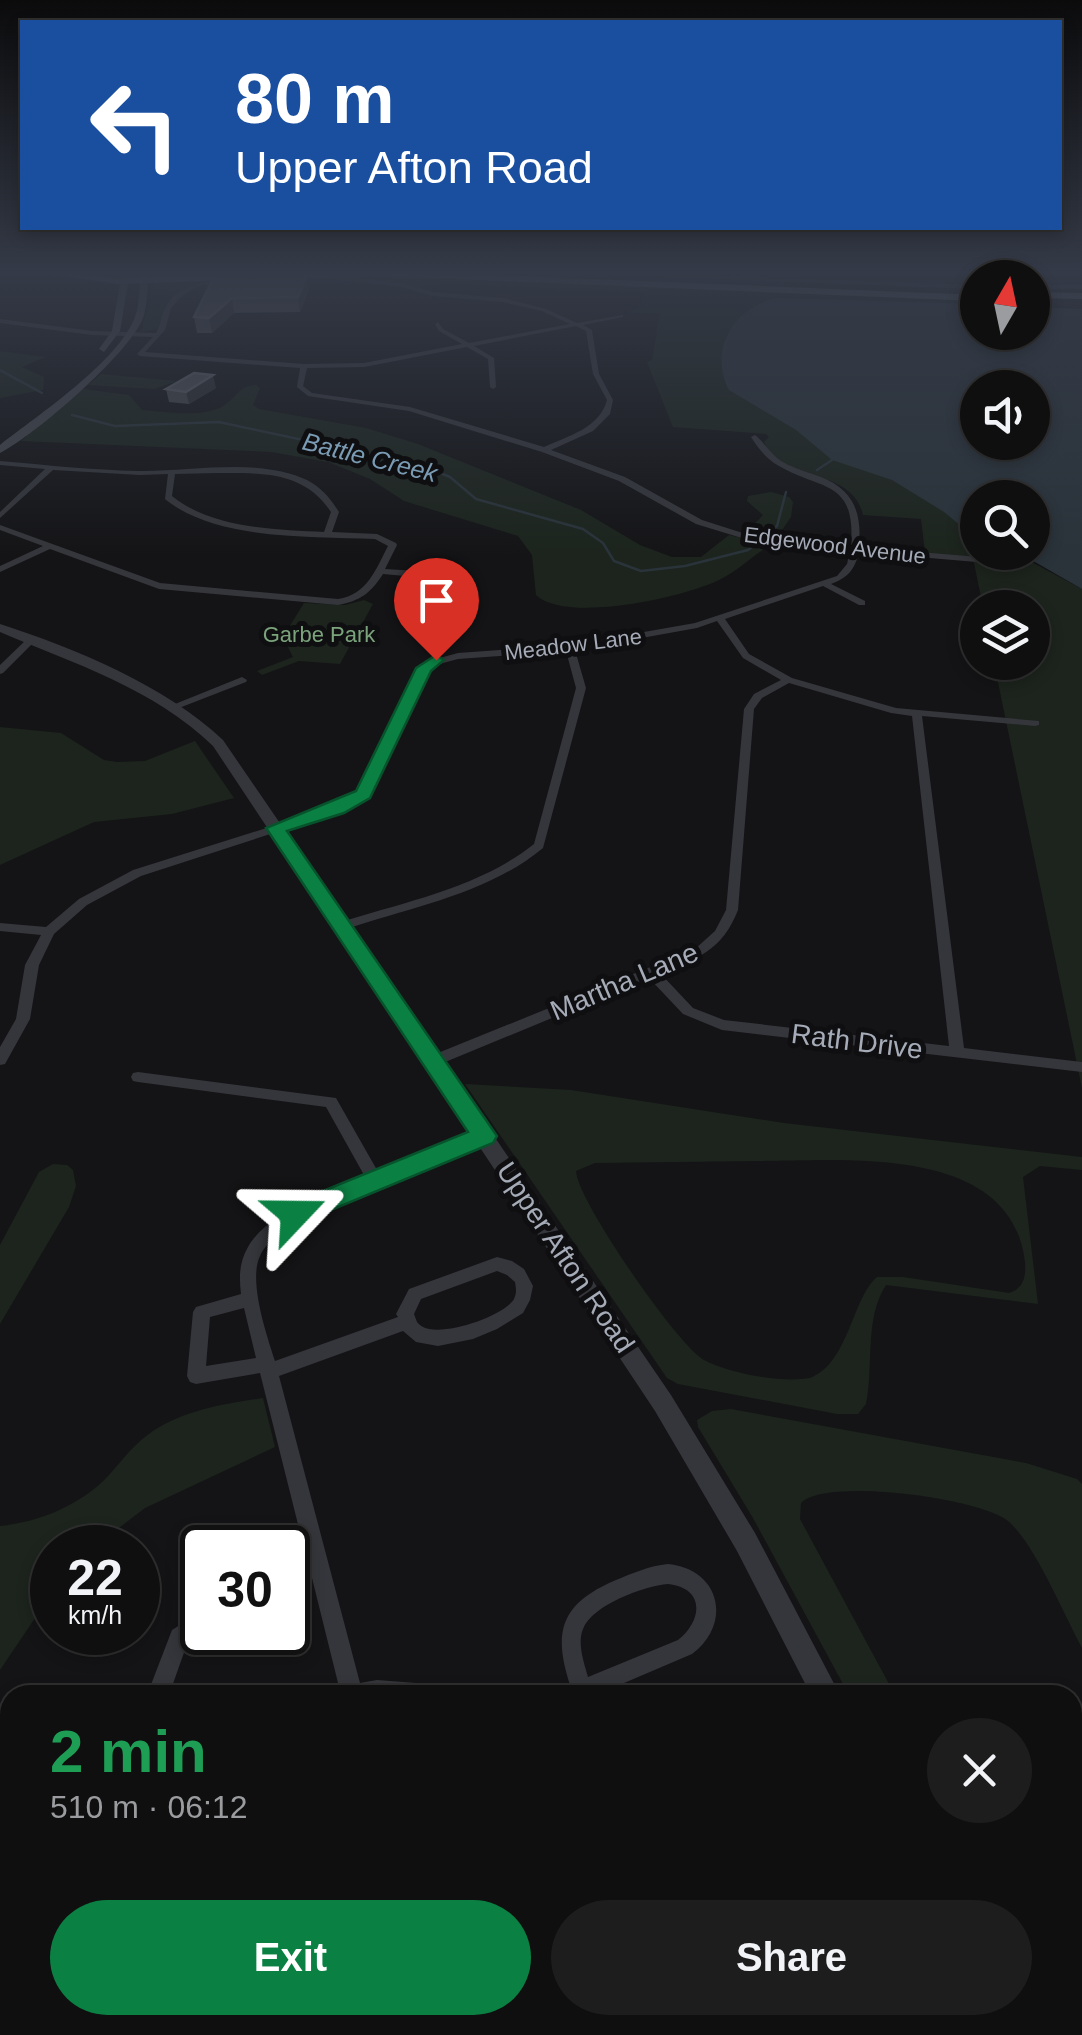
<!DOCTYPE html>
<html lang="en">
<head>
<meta charset="utf-8">
<style>
  :root { --surface:#0f0f10; --page:#1d1d1e; --text:#f1f3f6; --muted:#9b9c9f; --line:#2f2f30; --accent:#0b8043 }
  body { margin:0; font-family:Arial,sans-serif; background:var(--page); color:var(--text); height:100vh; display:flex; flex-direction:column; font-size:38px; white-space:nowrap }
  * { box-sizing:border-box; margin:0 }
  p { font-size:32px; color:var(--muted) }
  .icon { flex:none; width:55px; height:55px; fill:none; stroke:currentColor; stroke-width:2; stroke-linecap:round; stroke-linejoin:round }
  .map { position:relative; flex:1; overflow:hidden }
  .side { position:absolute; left:0px; top:1685px; width:1082px; height:350px; display:flex; flex-direction:column; background:var(--surface); border-radius:30px 30px 0 0; box-shadow:0 5px 15px #0003,0 0 0 2px var(--line) }
  .side>* { flex:none }
  .hud { position:absolute; left:20px; top:20px; width:1042px; height:210px; border-radius:0px; box-shadow:0 5px 15px #0003,0 0 0 2px var(--line); background:#1a4fa0; color:#fff; overflow:hidden }
  .needle { width:65px; rotate:9deg }
  .controls { position:absolute; left:960px; top:260px; display:grid; gap:20px }
  .controls a { display:grid; place-items:center; width:90px; height:90px; border-radius:50%; background:var(--surface); box-shadow:0 5px 15px #0003,0 0 0 2px var(--line); font-size:50px }
  .speed { position:absolute; left:30px; top:1525px; display:flex; gap:20px; font-size:50px; font-weight:700; text-align:center }
  .speed>* { display:grid; place-content:center; width:130px; height:130px; border-radius:50%; background:var(--surface); box-shadow:0 5px 15px #0003,0 0 0 2px var(--line); line-height:1 }
  .speed small { font-size:25px; font-weight:400 }
  .speed .limit { border:5px solid #111; border-radius:15px; background:#fff; color:#111 }
  .pin { position:absolute; display:grid; place-items:center; width:85px; height:85px; color:#fff; margin:-102px -42px; border-radius:50% 50% 50% 0; rotate:-45deg; box-shadow:0 0 10px #0007 }
  .pin .icon { rotate:45deg }
  .me { position:absolute; width:110px; margin:-55px; rotate:67deg; stroke-linejoin:round; filter:drop-shadow(0 0 8px #0008) }
  .turn { display:flex; align-items:center; gap:35px; height:210px; padding:0 50px; font-size:45px }
  .turn .icon { width:130px; height:130px; stroke-width:2.5 }
  .turn b { display:block; font-size:70px; line-height:85px }
  .round { display:grid; place-items:center; flex:none; width:105px; height:105px; border-radius:52px; background:var(--page) }
  .overview { display:flex; align-items:center; justify-content:space-between; height:170px; padding:0 50px }
  h1 { font-size:60px; font-weight:800; line-height:75px; color:#1e9e55 }
  .primary-button { display:flex; gap:20px; margin-top:auto; padding:20px 50px }
  .primary-button a { flex:1; height:115px; border-radius:60px; background:var(--accent); color:#fff; font-size:40px; font-weight:800; line-height:115px; text-align:center }
  .primary-button a+a { background:var(--page); color:var(--text) }
  .map>svg:first-child { display:block }
  .green { fill:#1c241d; fill-rule:evenodd }
  .water { fill:#2a333a; fill-rule:evenodd }
  .lines { fill:none; stroke-linecap:round; stroke-linejoin:round }
  .stream { stroke:#2a333a; stroke-width:2.5 }
  .minor { fill:#35363b; fill-rule:evenodd }
  .tertiary { fill:#35363b; fill-rule:evenodd }
  .secondary { fill:#43454b; fill-rule:evenodd }
  .motorway { fill:#61646c; fill-rule:evenodd }
  .wall { fill:#45474b }
  .shaded-wall { fill:#2d2e31 }
  .building { fill:#505157; stroke:#5d5f66; stroke-width:2.5 }
  .route { fill:#0b8043; stroke:#07532c; stroke-width:2.5 }
  .labels { text-anchor:middle; stroke-width:10; stroke-linejoin:round; paint-order:stroke }
  .far-street-label { font-size:22px; fill:#a5abb7; stroke:#0f0f11 }
  .far-park-label { font-size:22px; fill:#7ba37c; stroke:#0f0f11 }
  .far-water-label { font-size:25px; font-style:italic; fill:#7a9bb3; stroke:#0f0f11 }
  .street-label { font-size:28px; fill:#a5abb7; stroke:#0f0f11 }
</style>
</head>
<body>
<div class="map">
<svg width="1082" height="2035" viewBox="0 0 1082 2035">
  <rect width="100%" height="100%" fill="#141416"/>
  <!-- green -->
  <path class="green" d="M153,271H294L977,301V304H954L978,387V552L1024,553L1026,559L1082,589V1088L994,663L1032,662V608L983,607L973,558L925,553L921,519L863,515C853,467 781,482 764,442L769,437L766,434L673,427L647,362L652,360L660,313H627L640,306L644,292L430,283L416,287L303,276L209,281L188,286L171,299L157,329L141,332L154,282L252,275L152,278Z
    M0,351L46,357L22,367L44,377L43,390L0,398Z
    M101,374L177,381L154,389L88,385Z
    M256,385L260,388L253,405L259,409L366,428L418,444L581,510L640,545L672,557H701L729,535L771,545C753,555 738,571 719,580C685,597 566,624 536,595L532,555L518,536L404,501L370,479L328,462L271,452L21,441L83,389L129,395L142,410C164,412 204,418 223,406C237,398 238,386 256,385Z
    M771,492L789,497L793,502L791,517L776,539L746,533L763,515L747,501L748,496Z
    M364,600L373,604L340,664L299,661L262,675L257,671L293,657L283,637L304,603L345,605Z
    M0,727L61,733L104,760L117,762L145,761L195,741L234,798L172,814L94,822L0,865Z
    M465,1084L571,1090L784,1123L1082,1157V1170L1040,1166L1023,1177L1038,1304L886,1285C864,1319 874,1365 866,1404L858,1414H837L678,1384L667,1378ZM756,1161C843,1161 1011,1143 1025,1262C1026,1277 1024,1288 1009,1293L903,1277H877C852,1298 849,1363 810,1378C780,1383 732,1374 704,1360C678,1346 577,1200 576,1171L595,1163Z
    M53,1164L67,1165L73,1170L76,1186L69,1207L0,1324V1245L39,1172Z
    M263,1398L275,1447L145,1508L94,1547L52,1548V1593L0,1670V1526C40,1522 83,1504 110,1474C124,1458 135,1443 153,1431C188,1409 224,1404 263,1398Z
    M731,1409L1026,1463L1077,1479L1082,1484V1648C1064,1615 1035,1544 1008,1521C981,1498 825,1477 801,1503L800,1519L895,1695H849L753,1518L698,1427L697,1420L712,1411Z
    M0,1755L10,1760V1957L0,1954Z"/>
  <!-- water -->
  <path class="water" d="M777,298L977,304L978,332H1032L1033,307L1082,309V589L1035,562L1007,553L1032,552V498H978L977,539L944,512L892,480L832,460L796,430L729,390C708,349 734,307 777,298ZM978,388H1032V442H978Z"/>
  <g class="lines">
    <!-- stream -->
    <path class="stream" d="M0,370L42,393
      M72,415L115,426L219,422L420,465L450,477L476,499L583,529L603,543L614,561L641,571L685,566L748,550L777,526L786,492
      M817,470L832,460"/>
    <!-- minor -->
    <path class="minor" d="M330,275L403,283L433,292L503,298L546,309L577,323L623,315V317L583,325L592,330L599,374L613,400L610,414L593,431L551,450L625,477L702,520L749,535L792,541L851,546C856,479 822,491 779,466C766,459 759,449 751,437L755,435C765,443 771,455 783,462C795,469 808,472 821,477C854,490 862,513 859,547L1003,559V563L1000,564L859,552C855,569 848,578 831,584L865,601V605H859L823,586L725,619L749,654L792,678L896,708L1039,721V725L1035,726L922,716L964,1048L1082,1062V1072L722,1030L683,1014L649,978L438,1065H428L426,1061L428,1057L695,949L715,931L726,910L744,709L754,694L781,680L743,658L717,621L697,628L575,650L586,688L543,848C489,893 413,907 346,929H338L336,926L338,923C403,902 479,888 534,844L576,688L566,651L458,659L432,666L377,785L368,797L341,811L141,876L87,905L54,934L39,965L30,1019L5,1064L0,1065V1047L16,1019L25,965L41,935L0,931V923L46,927L79,899L133,870L333,807L360,793L366,785L425,662L458,653L570,645L695,623L837,576L847,564L850,551L792,547L745,539L696,524L619,481L542,452L409,411L308,396L297,387L300,368L140,356L137,354L153,337L92,335L0,323V319L92,331L156,333C160,326 161,318 164,310C176,284 204,282 228,279L230,282L197,286L180,298L171,308L165,330L145,352L304,364L364,363L462,344L439,331L435,324L438,322L443,329L469,343L570,324L542,311L503,302L432,296L402,287L330,279L287,278ZM576,326L586,331L593,374L607,400C600,428 568,436 544,447L410,407L312,393L303,386L307,368L364,367L467,347L488,359L490,387L493,389L496,387L494,358L474,346ZM789,683L891,713L912,716L949,1046L724,1020L693,1008L660,973C698,958 722,951 738,910L754,709L762,698Z
      M0,461C46,465 92,470 138,471C191,472 258,457 307,480C322,488 330,498 339,512L332,532L377,534L396,543L397,545L385,569L434,572L458,569L462,572C438,581 409,576 383,574C371,593 360,601 338,605L159,589L50,549L0,572V566L43,546L0,530V525L160,583L338,599C367,595 376,569 388,546L375,539C312,536 216,541 165,499L168,474L140,475L53,470L0,518V512L45,469L0,465ZM217,473C262,473 304,471 331,512L324,532C274,529 213,529 172,496L175,474Z
      M27,639L35,641L3,673L0,674V665Z
      M242,677L247,680L246,682L179,708L175,709L170,706Z
      M138,1072L336,1098L377,1170L484,1130L489,1132L492,1136L489,1140C451,1155 412,1171 376,1186C345,1198 275,1224 260,1256C248,1281 267,1336 275,1361L398,1317L396,1314L409,1289L497,1257L512,1261L524,1269L533,1286L530,1300L523,1313L497,1329L473,1339L438,1346L416,1342L403,1331L279,1376L360,1683L377,1680L429,1684L437,1687L440,1695H341L312,1578L288,1589V1569L307,1560L260,1373L196,1384L190,1382L187,1376L193,1312L196,1307L241,1294C239,1277 239,1262 248,1247C267,1213 328,1190 364,1175L326,1107L138,1082L133,1081L131,1077L133,1073ZM497,1271L507,1275L515,1282C516,1289 517,1292 514,1299C503,1317 442,1337 423,1327C416,1323 417,1321 414,1314L421,1299ZM244,1308L256,1358L206,1366L210,1317Z
      M668,1564C720,1569 733,1623 692,1654L596,1695H559L562,1687L570,1685C552,1630 562,1603 616,1580C633,1573 649,1566 668,1564ZM668,1584C705,1588 703,1620 678,1640L588,1677C584,1663 577,1643 583,1629C592,1605 644,1586 668,1584Z
      M202,1611L203,1632L187,1644L169,1695H147L172,1630Z
      M21,2025H47L43,2035H17Z"/>
    <!-- tertiary -->
    <path class="tertiary" d="M560,271L978,285V289L563,273Z
      M1032,285H1082V289H1032Z
      M0,624C75,648 166,686 223,740L671,1395L755,1533L840,1695H811L737,1551L655,1411L213,746C153,688 75,664 0,632Z
      M977,2025H1010L1014,2035H981Z"/>
    <!-- secondary -->
    <path class="secondary" d="M122,271H130L120,331L104,352L99,349L112,331Z
      M141,271H149C147,286 148,304 143,318C129,354 34,436 0,453V445C38,415 118,362 135,317C140,303 139,286 141,271Z"/>
    <!-- motorway -->
    <path class="motorway" d="M33,271L118,278L402,271L978,295V301L361,275L118,284Z
      M1032,292L1082,293V299L1032,298Z"/>
  </g>
  <!-- wall -->
  <path class="wall" d="M215,275L309,289L300,312L234,313L212,333H197L194,317Z
    M216,388L189,404L169,402L166,389Z"/>
  <!-- shaded-wall -->
  <path class="shaded-wall" d="M307,275L309,289L300,312L298,297Z
    M232,298L234,313L212,333L209,318Z
    M213,375L216,388L189,404L186,392Z"/>
  <!-- building -->
  <path class="building" d="M215,275H307L298,297L232,298L209,318L194,317Z
    M194,373L213,375L186,392L166,389Z"/>
  <!-- sky -->
  <linearGradient id="sky" x2="0" y2="1"><stop stop-color="#0b0b0c"/><stop offset="0.49" stop-color="#343a47"/><stop offset="1" stop-color="#343a47" stop-opacity="0"/></linearGradient>
  <rect width="1082" height="556" fill="url(#sky)"/>
  <!-- route -->
  <path class="route" d="M436,655L444,660L431,671L370,798L344,813L287,831L497,1136L493,1143L295,1225L286,1221L282,1214L286,1206L468,1132L266,828L356,791L416,668Z"/>
  <g class="labels">
    <!-- far-street labels -->
    <g class="far-street-label">
      <text transform="translate(835 545) rotate(7)" y="8">Edgewood Avenue</text>
      <text transform="translate(573 644) rotate(-7)" y="8">Meadow Lane</text>
    </g>
    <!-- far-park labels -->
    <g class="far-park-label">
      <text x="319" y="642">Garbe Park</text>
    </g>
    <!-- far-water labels -->
    <g class="far-water-label">
      <text transform="translate(370 457) rotate(14)" y="9">Battle Creek</text>
    </g>
    <!-- street labels -->
    <g class="street-label">
      <text transform="translate(624 981) rotate(-23)" y="10">Martha Lane</text>
      <text transform="translate(857 1041) rotate(7)" y="10">Rath Drive</text>
      <text transform="translate(566 1257) rotate(56)" y="10">Upper Afton Road</text>
    </g>
  </g>
</svg>
<div class="controls">
<a><svg class="needle" viewBox="-14 -14 28 28"><path d="M0-13l5 13h-10z" fill="#e53935"/><path d="M0 13l5-13h-10z" fill="#9b9c9f"/></svg></a>
<a><svg class="icon" aria-label="sound" viewBox="0 0 24 24"><path d="M4 9h4l5-4v14l-5-4H4zM17 9q2 3 0 6"/></svg></a>
<a><svg class="icon" aria-label="search" viewBox="0 0 24 24"><circle cx="10" cy="10" r="6"/><path d="M15 15l6 6"/></svg></a>
<a><svg class="icon" aria-label="layers" viewBox="0 0 24 24"><path d="M12 4l9 5-9 5-9-5zM3 14l9 5 9-5"/></svg></a>
</div>
<div class="speed"><div>22<small>km/h</small></div><div class="limit">30</div></div>
<div class="pin" style="left:436px;top:660px;background:#d93025"><svg class="icon" aria-label="arrive" viewBox="0 0 24 24"><path d="M6 21V4h12l-3 4 3 4H6"/></svg></div>
<svg class="me" style="left:295px;top:1214px" viewBox="-20 -20 40 40"><path d="M0-17L14 15 0 8-14 15z" fill="#0b8043" stroke="#fff" stroke-width="4"/></svg>
<div class="hud">
<div class="turn"><svg class="icon" aria-label="left" viewBox="0 0 24 24"><path d="M17 20v-9H6M10 6l-5 5 5 5"/></svg><div><b>80 m</b>Upper Afton Road</div></div>
</div>
<section class="side">
<div class="overview"><div><h1>2 min</h1><p>510 m · 06:12</p></div><a class="round"><svg class="icon" aria-label="close" viewBox="0 0 24 24"><path d="M6 6l12 12M18 6L6 18"/></svg></a></div>
<div class="primary-button"><a>Exit</a><a>Share</a></div>
</section>
</div>
</body>
</html>
